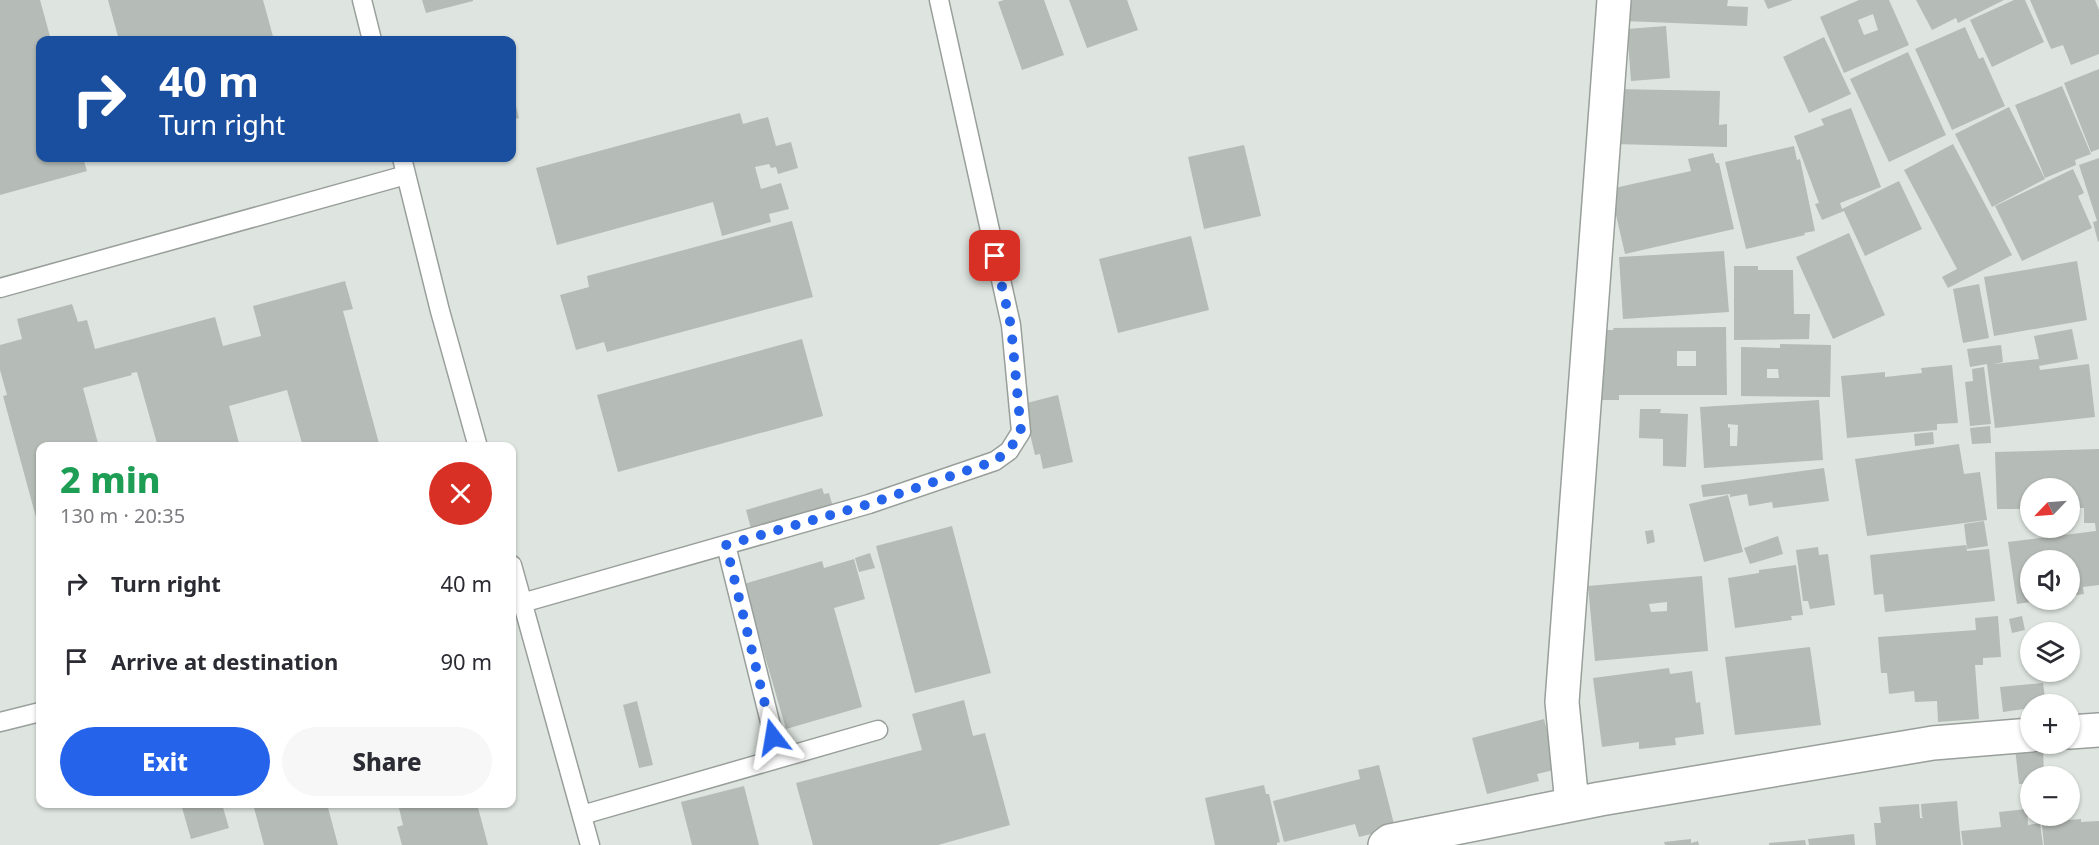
<!DOCTYPE html>
<html lang="en">
<head>
<meta charset="utf-8">
<style>
  :root { --surface:#fff; --page:#f7f7f7; --text:#2b2b33; --muted:#7c7c81; --accent:#2563eb }
  body { margin:0; font-family:"Noto Sans",sans-serif; background:var(--page); color:var(--text); height:100vh; display:flex; flex-direction:column; font-size:22px; white-space:nowrap }
  * { box-sizing:border-box; margin:0 }
  p { font-size:20px; color:var(--muted) }
  .icon { flex:none; width:33px; height:33px; fill:none; stroke:currentColor; stroke-width:2; stroke-linecap:round; stroke-linejoin:round }
  .map { position:relative; flex:1; overflow:hidden }
  .panel { position:absolute; left:36px; top:442px; width:480px; height:366px; display:flex; flex-direction:column; background:var(--surface); border-radius:12px; box-shadow:0 2px 4px #0004 }
  .panel>* { flex:none }
  .banner { position:absolute; left:36px; top:36px; width:480px; height:126px; border-radius:12px; box-shadow:0 2px 4px #0004; background:#1a4fa0; color:#fff; overflow:hidden }
  .needle { width:39px; rotate:245deg }
  .tools { position:absolute; left:2020px; top:478px; display:grid; gap:12px }
  .tools a { display:grid; place-items:center; width:60px; height:60px; border-radius:50%; background:var(--surface); box-shadow:0 2px 4px #0004; font-size:30px }
  .pin { position:absolute; display:grid; place-items:center; width:51px; height:51px; color:#fff; margin:-26px; border-radius:12px; box-shadow:0 3px 9px #0006 }
  .me { position:absolute; width:66px; margin:-33px; rotate:346deg; stroke-linejoin:round; filter:drop-shadow(0 0 4px #0008) }
  .turn { display:flex; align-items:center; gap:21px; height:126px; padding:0 24px; font-size:27px }
  .turn .icon { width:78px; height:78px; stroke-width:2.5 }
  .turn b { display:block; font-size:42px; line-height:51px }
  .round { display:grid; place-items:center; flex:none; width:63px; height:63px; border-radius:32px; background:var(--page) }
  .head { display:flex; align-items:center; justify-content:space-between; height:102px; padding:0 24px }
  h1 { font-size:36px; font-weight:800; line-height:45px; color:#1e9e55 }
  .button { display:flex; gap:12px; margin-top:auto; padding:12px 24px }
  .button a { flex:1; height:69px; border-radius:36px; background:var(--accent); color:#fff; font-size:24px; font-weight:800; line-height:69px; text-align:center }
  .button a+a { background:var(--page); color:var(--text) }
  ul { padding:0; list-style:none }
  li { display:flex; align-items:center; gap:18px; height:78px; padding:0 24px }
  li div { flex:1 }
  li b { display:block; font-size:22px }
  li em { font-style:normal }
  .map>svg:first-child { display:block }
  .building { fill:#b5bbb6; fill-rule:evenodd }
  .lines { fill:none; stroke-linecap:round; stroke-linejoin:round }
  .service-casing { stroke:#999f9b; stroke-width:21 }
  .minor-casing { stroke:#999f9b; stroke-width:36 }
  .service { stroke:#fff; stroke-width:18 }
  .minor { stroke:#fff; stroke-width:33 }
  .route { stroke:#2563eb; stroke-width:10; stroke-dasharray:0 18 }
</style>
</head>
<body>
<div class="map">
<svg width="2099" height="845" viewBox="0 0 2099 845">
  <rect width="100%" height="100%" fill="#dee5e0"/>
  <!-- building -->
  <path class="building" d="M0,0H40L51,40H40V158H83L87,171L0,195Z
    M108,0H263L274,40H119Z
    M422,0H473V1L426,13Z
    M1004,0H1044L1064,55L1022,70L998,2Z
    M1069,0H1127L1138,30L1087,48Z
    M1625,0H1728L1727,6L1748,7L1747,26L1624,21Z
    M1764,0H1793L1768,9Z
    M1859,0H1889L1909,45L1844,73L1820,17ZM1873,14L1878,30L1864,35L1858,20Z
    M1916,0H2004L1958,23L1956,18L1932,30Z
    M2014,0H2025L2044,42L1992,67L1970,20Z
    M2030,0H2095L2099,10V54L2071,65L2063,45L2051,49Z
    M1666,26L1670,78L1631,81L1627,29Z
    M1965,27L1979,59L1983,57L2005,106L1952,130L1915,49Z
    M1824,37L1851,94L1809,113L1783,57Z
    M1908,52L1946,135L1889,162L1850,79Z
    M2099,69V149L2091,152L2064,83Z
    M2062,86L2091,154L2075,160L2076,165L2045,178L2015,105Z
    M1616,89L1720,91L1719,125L1727,124V147L1614,144Z
    M512,90L519,118L512,120Z
    M2009,107L2045,179L1992,207L1955,134Z
    M1851,108L1881,187L1840,203L1842,209L1899,181L1922,229L1865,256L1844,211L1822,220L1815,204L1819,203L1794,136L1824,125L1821,119Z
    M740,113L743,124L768,117L776,146L791,142L798,168L778,174L776,167L771,168L769,164L755,167L761,189L781,183L789,209L769,214L771,222L722,236L713,202L557,245L536,168Z
    M1953,144L2012,255L1948,288L1942,277L1957,269L1904,170Z
    M1244,145L1261,216L1204,229L1188,157Z
    M1794,146L1797,160L1800,159L1815,231L1804,233L1805,235L1746,249L1725,162Z
    M1713,153L1716,163H1719L1734,229L1625,254L1610,189L1691,171L1688,159Z
    M2099,158V241L2098,242L2093,222L2097,221L2079,165Z
    M2073,169L2084,193L2078,196L2092,228L2022,261L1995,206Z
    M792,221L813,297L607,352L604,342L576,350L560,295L589,287L587,276Z
    M1849,233L1885,315L1833,339L1796,257Z
    M1191,236L1209,310L1118,333L1099,259Z
    M1724,251L1729,312L1623,319L1619,257Z
    M2077,261L2087,320L1994,336L1984,277Z
    M1734,266H1758V270H1793L1794,314H1810L1809,339L1734,340Z
    M345,281L353,309L343,311L380,447H303L287,390L229,406L240,447H158L137,372L131,373L132,375L83,388L99,447H40V532L3,396L7,395L0,370V345L22,339L17,319L72,304L78,322L87,320L95,349L215,317L223,346L261,336L253,306Z
    M1979,284L1989,338L1963,343L1953,289Z
    M1726,327L1727,395H1619V400H1602L1600,330H1614L1613,328ZM1677,351H1696V366H1677Z
    M2072,329L2078,359L2039,366L2040,370L2089,364L2095,417L1995,428L1987,364L1970,367L1967,349L2001,345L2003,362L1994,364L2039,359L2034,336Z
    M802,339L823,416L618,472L597,395Z
    M1780,344L1831,345L1830,397L1741,396V347L1780,348ZM1767,369H1778L1779,378H1767Z
    M1952,365L1958,423L1937,424V430L1847,438L1841,376L1885,372V377L1922,373L1921,368Z
    M1984,367L1991,424L1970,426L1965,382L1973,381L1972,369Z
    M1058,395L1073,462L1043,469L1040,454L1035,455L1023,404Z
    M1819,400L1823,460L1704,468L1700,407ZM1728,424L1738,425L1737,446H1730V427L1728,428Z
    M1640,409H1661L1660,413L1688,414L1686,467L1663,466V439L1639,438Z
    M1990,426L1991,443L1972,444L1970,428Z
    M1933,432L1934,444L1915,446L1914,434Z
    M1959,444L1964,474L1980,472L1987,520L1867,536L1855,459Z
    M2099,449V585L2083,587L2084,594L2070,596V561H2031V602L2017,604L2008,542L2096,531L2095,523H2084V508H2070V489H2031V509H1997L1995,452Z
    M1824,468L1829,501L1773,508L1772,502L1749,506L1747,494L1730,497V494L1703,497L1701,485Z
    M822,488L824,494L829,493L834,511L753,536L746,510Z
    M1728,495L1743,552L1704,562L1689,504Z
    M1984,521L1988,546L1967,549L1964,524Z
    M952,526L991,673L915,693L876,546Z
    M1653,530L1655,542L1647,544L1645,531Z
    M1778,536L1783,554L1750,564L1744,548Z
    M1966,545L1967,551L1989,549L1995,601L1885,612L1883,594L1874,595L1870,555Z
    M1818,547L1819,555L1828,554L1835,605L1810,609L1808,601H1803L1796,550Z
    M870,553L875,568L859,572L855,558Z
    M854,559L865,599L834,608L862,707L786,729L744,584L822,561L824,568Z
    M1796,565L1803,615L1791,616L1792,620L1735,628L1728,578L1759,573V570Z
    M1702,576L1708,651L1595,661L1588,586ZM1667,602V611L1651,612L1649,604Z
    M1998,616L2001,657L1983,658V665H1975L1979,719L1938,722L1937,701L1915,702L1914,691L1889,694L1887,673H1881L1878,637L1976,630L1975,618Z
    M2022,616L2025,630L2012,633L2009,619Z
    M1810,647L1821,725L1735,735L1725,657Z
    M1669,668L1670,674L1692,671L1696,703L1700,702L1704,734L1675,738L1676,745L1639,749V742L1602,747L1593,678Z
    M2043,683L2046,705H2031V714L2024,715V709L2003,712L2000,687Z
    M964,700L973,736L985,733L1010,825L938,845H813L796,783L922,750L912,714Z
    M637,701L653,765L639,768L623,705Z
    M1544,719L1558,769L1537,774L1539,781L1487,794L1472,738Z
    M2043,746L2044,777H2031V784H2019L2015,748Z
    M1379,765L1395,828L1359,837L1355,824L1284,842L1273,801L1360,779L1358,770Z
    M1264,785L1266,794H1269L1280,842L1277,843V845H1215L1205,798Z
    M744,786L759,845H692L681,802Z
    M1957,801L1961,845H1876L1874,823H1881L1879,807L1919,804L1920,818H1916H1923L1924,840L1923,817H1922L1921,804Z
    M181,804H222L229,828L191,839Z
    M253,804H327L338,845H264Z
    M398,804H477L488,845H402L397,827L403,825Z
    M2027,809L2028,825L2040,823L2043,845H1963L1961,831L2001,827L1999,812Z
    M2041,816H2055L2056,821L2081,819V822L2099,821V845H2044Z
    M1854,834L1855,845H1809L1808,839Z
    M1691,839V843L1698,841L1699,845H1665L1664,842Z
    M1805,840L1806,845H1769V843Z"/>
  <g class="lines">
    <!-- service casing -->
    <g class="service-casing">
      <path id="service" d="M362,0L372,40
        M402,158L440,311L478,447
        M0,288L406,175
        M726,545L779,758
        M512,565L590,845
        M512,603H522L869,504L995,461L1009,451L1021,432L1011,325L939,0
        M0,722L40,712
        M582,815L878,730"/>
    </g>
    <!-- minor casing -->
    <g class="minor-casing">
      <path id="minor" d="M2070,732L2099,730
        M1572,804L1562,702L1614,0
        M1385,845L1390,841L1600,799L1933,743L2031,735"/>
    </g>
    <!-- service -->
    <use href="#service" class="service"/>
    <!-- minor -->
    <use href="#minor" class="minor"/>
  </g>
  <g class="lines">
    <!-- route -->
    <path class="route" d="M773,737L726,545L869,504L995,461L1009,450L1021,432L1011,326L995,256"/>
  </g>
</svg>
<div class="tools">
<a><svg class="needle" viewBox="-14 -14 28 28"><path d="M0-13l5 13h-10z" fill="#e53935"/><path d="M0 13l5-13h-10z" fill="#7c7c81"/></svg></a>
<a><svg class="icon" aria-label="sound" viewBox="0 0 24 24"><path d="M4 9h4l5-4v14l-5-4H4zM17 9q2 3 0 6"/></svg></a>
<a><svg class="icon" aria-label="layers" viewBox="0 0 24 24"><path d="M12 4l9 5-9 5-9-5zM3 14l9 5 9-5"/></svg></a>
<a>+</a>
<a>−</a>
</div>
<div class="pin" style="left:995px;top:256px;background:#d93025"><svg class="icon" aria-label="arrive" viewBox="0 0 24 24"><path d="M6 21V4h12l-3 4 3 4H6"/></svg></div>
<svg class="me" style="left:773px;top:737px" viewBox="-20 -20 40 40"><path d="M0-17L14 15 0 8-14 15z" fill="#2563eb" stroke="#fff" stroke-width="4"/></svg>
<div class="banner">
<div class="turn"><svg class="icon" aria-label="right" viewBox="0 0 24 24"><path d="M7 20v-9h11M14 6l5 5-5 5"/></svg><div><b>40 m</b>Turn right</div></div>
</div>
<section class="panel">
<div class="head"><div><h1>2 min</h1><p>130 m · 20:35</p></div><a class="round" style="background:#d93025;color:#fff"><svg class="icon" aria-label="close" viewBox="0 0 24 24"><path d="M6 6l12 12M18 6L6 18"/></svg></a></div>
<ul>
<li><svg class="icon" aria-label="right" viewBox="0 0 24 24"><path d="M7 20v-9h11M14 6l5 5-5 5"/></svg><div><b>Turn right</b></div><em>40 m</em></li>
<li><svg class="icon" aria-label="arrive" viewBox="0 0 24 24"><path d="M6 21V4h12l-3 4 3 4H6"/></svg><div><b>Arrive at destination</b></div><em>90 m</em></li>
</ul>
<div class="button"><a>Exit</a><a>Share</a></div>
</section>
</div>
</body>
</html>
